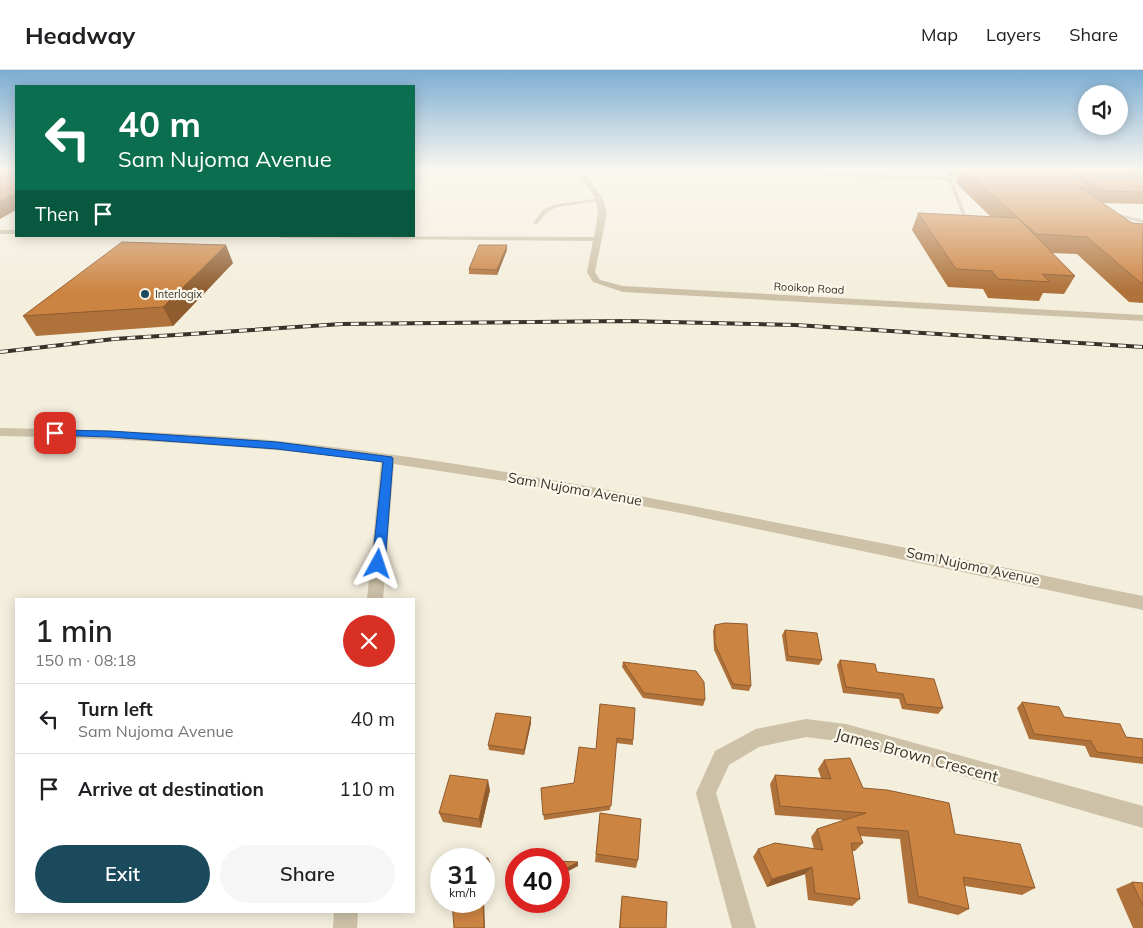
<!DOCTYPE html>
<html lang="en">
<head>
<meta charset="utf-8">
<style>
  :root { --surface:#fff; --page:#f6f6f6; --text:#202124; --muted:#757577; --line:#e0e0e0; --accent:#1c4a5d }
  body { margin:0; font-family:Mulish,sans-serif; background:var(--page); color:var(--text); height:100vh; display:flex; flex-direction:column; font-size:19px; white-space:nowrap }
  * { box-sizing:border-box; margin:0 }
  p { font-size:16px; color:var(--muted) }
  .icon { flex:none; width:28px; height:28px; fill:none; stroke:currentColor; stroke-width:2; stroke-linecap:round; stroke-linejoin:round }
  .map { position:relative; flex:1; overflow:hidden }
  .sheet { position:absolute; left:15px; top:528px; width:400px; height:315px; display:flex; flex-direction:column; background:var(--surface); border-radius:0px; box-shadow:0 2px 12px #0003 }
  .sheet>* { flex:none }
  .guide { position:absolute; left:15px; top:15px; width:400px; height:152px; border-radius:0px; box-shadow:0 2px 12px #0003; background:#0b6e4f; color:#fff; overflow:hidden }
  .tools { position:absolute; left:1078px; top:15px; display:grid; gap:10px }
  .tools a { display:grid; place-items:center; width:50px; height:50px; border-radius:50%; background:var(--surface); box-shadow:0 2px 12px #0003; font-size:25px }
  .speed { position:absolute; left:430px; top:778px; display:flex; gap:10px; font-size:25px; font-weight:700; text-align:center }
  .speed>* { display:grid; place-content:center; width:65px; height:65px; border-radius:50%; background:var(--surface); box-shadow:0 2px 12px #0003; line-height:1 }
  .speed small { font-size:12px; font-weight:400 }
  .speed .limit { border:8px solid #d22; background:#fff; color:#111 }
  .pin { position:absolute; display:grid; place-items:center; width:42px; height:42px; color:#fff; margin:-21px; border-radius:10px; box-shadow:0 2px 8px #0006 }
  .me { position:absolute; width:55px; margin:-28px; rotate:5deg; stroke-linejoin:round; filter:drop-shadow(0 0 4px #0008) }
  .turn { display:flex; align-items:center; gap:18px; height:105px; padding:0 20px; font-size:22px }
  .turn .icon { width:65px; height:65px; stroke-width:2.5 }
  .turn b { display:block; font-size:35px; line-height:42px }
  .then { display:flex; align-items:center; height:48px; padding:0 20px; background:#0003; gap:10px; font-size:19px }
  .round { display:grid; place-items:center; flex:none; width:52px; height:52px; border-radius:26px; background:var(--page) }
  .overview { display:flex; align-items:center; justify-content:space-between; height:85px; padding:0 20px }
  h1 { font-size:30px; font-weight:600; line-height:38px }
  .action { display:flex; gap:10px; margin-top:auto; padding:10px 20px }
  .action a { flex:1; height:58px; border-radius:30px; background:var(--accent); color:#fff; font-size:20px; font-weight:600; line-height:58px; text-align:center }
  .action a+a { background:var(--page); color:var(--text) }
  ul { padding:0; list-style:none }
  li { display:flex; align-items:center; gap:15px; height:70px; padding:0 20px; border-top:1px solid var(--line) }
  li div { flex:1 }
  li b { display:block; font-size:19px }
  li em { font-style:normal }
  header { display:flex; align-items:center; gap:30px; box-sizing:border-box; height:70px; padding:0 25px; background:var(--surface); border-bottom:1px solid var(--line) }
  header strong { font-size:24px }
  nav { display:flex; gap:28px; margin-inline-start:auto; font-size:18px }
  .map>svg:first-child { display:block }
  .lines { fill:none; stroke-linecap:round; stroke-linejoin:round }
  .service { fill:#cdc1a8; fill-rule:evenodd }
  .minor { fill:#cdc1a8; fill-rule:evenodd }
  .tertiary { fill:#cdc1a8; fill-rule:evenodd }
  .rail-casing { stroke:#393229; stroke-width:4 }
  .rail { stroke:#fbf7ea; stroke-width:2.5; stroke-dasharray:8; stroke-linecap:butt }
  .wall { fill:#af723a }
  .shaded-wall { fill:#8f5c2f }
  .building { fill:#cc8443; stroke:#8f5c2f }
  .route { fill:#1a73e8; stroke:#114b97 }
  .poi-dot { fill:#1c4a5d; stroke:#fbf7ea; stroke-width:2 }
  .labels { text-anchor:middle; stroke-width:4.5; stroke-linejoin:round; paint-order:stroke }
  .far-street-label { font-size:11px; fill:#393229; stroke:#fbf7ea }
  .far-poi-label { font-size:11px; fill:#393229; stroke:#fbf7ea; text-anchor:start }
  .street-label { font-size:14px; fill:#393229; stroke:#fbf7ea }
  .near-street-label { font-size:16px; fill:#393229; stroke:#fbf7ea }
</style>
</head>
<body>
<header>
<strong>Headway</strong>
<nav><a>Map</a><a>Layers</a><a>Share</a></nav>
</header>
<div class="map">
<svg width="1143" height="858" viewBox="0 0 1143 858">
  <rect width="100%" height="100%" fill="#f4eedd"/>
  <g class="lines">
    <!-- service -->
    <path class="service" d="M950,108L952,109L969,153L965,152L948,109Z
      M600,128L602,130L557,137L547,142L537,154L533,153L543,140L554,135Z
      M1108,141L1143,150V153L1108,143Z"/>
    <!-- minor -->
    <path class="minor" d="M576,100H582L603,129L607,143L595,202L600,210L623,216L1143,245V251L623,222L593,212L587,202L593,171L282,168L278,166L594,167C602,129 597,130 576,100Z
      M712,100H774L975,108L978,110L975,112Z
      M0,160H16V164H0Z
      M806,649L846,654L1143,736V758L846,672L806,667L759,677L729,695L716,723L756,858H732L696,723L715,681L756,659Z"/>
    <!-- tertiary -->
    <path class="tertiary" d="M0,358C93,360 185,362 278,371C429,386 579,414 728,443C850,467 972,490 1093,516L1143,526V540L686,444L512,412L394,394L383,529H367L381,392C254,375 128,369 0,366Z
      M334,841H358L357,858H333Z"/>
    <!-- rail casing -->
    <g class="rail-casing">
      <path id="rail" d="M0,282L114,269L342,254L626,251L795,255L1143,277"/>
    </g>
    <!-- rail -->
    <use href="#rail" class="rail"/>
  </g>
  <!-- wall -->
  <path class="wall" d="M943,100H1143V134L1103,133L1132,153L1143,154V233L1129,232L1077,184L1052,183L1075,206L1064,224L1043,223L1039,231L988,228L983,219L948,217L912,160L918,143L991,147L956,113L958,106L948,105Z
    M507,180L497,205L469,204V199Z
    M233,193L173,256L36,266L23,246Z
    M715,555L751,616L749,621L732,619L714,580L713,561Z
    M785,560L822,590L819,595L786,591L782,565Z
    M840,590L877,602L943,638L938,644L902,639L899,629L843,623L837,595Z
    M623,592L705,630L703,636L643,628L622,597Z
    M1022,632L1064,647L1126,667L1143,669V694L1090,687L1085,676L1029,669L1017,638Z
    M600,634L633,670V675L616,673L610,740L544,750L541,718L574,713L596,679Z
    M531,653L524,685L489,680L488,675Z
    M824,690L863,718L955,764L1035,818L1022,825L965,816L969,839L958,845L908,833L900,769L860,766L863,773L855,781H852L860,829L852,836L808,830L805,804L767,817L753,787L758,779H814L811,767L817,759L844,750L775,745L770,714L775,705L821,708L818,699Z
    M490,720L481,758L443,752L439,743Z
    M600,743L638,790L636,798L595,792Z
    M1132,812L1143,813V858H1133L1116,819Z
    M622,826L666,858H619L621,833Z"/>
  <!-- shaded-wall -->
  <path class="shaded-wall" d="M16,123V140L0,149V131Z
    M226,175L233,193L173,256L163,237Z
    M507,175V180L497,205V200Z
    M531,647V653L524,685V680Z
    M488,710L490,720L481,758L479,749Z
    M488,788L490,792L487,815L488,827L484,828L485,858H484L483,831H484V824Z
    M578,792V796L559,806V802Z
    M812,797L805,804L767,817L772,809Z"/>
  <!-- building -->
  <path class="building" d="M0,100H16V123L0,131Z
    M965,100H1032L1065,102L1093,117H1079L1132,153L1143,154V213H1141L1087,167L1036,164Z
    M1111,100H1143V102Z
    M1078,106L1143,109V122L1106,121Z
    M918,143L1018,148L1075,206L1042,204L1050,212L998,209L992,201L956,199Z
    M122,172L226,175L163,237L23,246Z
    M479,175H507L497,200L469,199Z
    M725,553L747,554L751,616L733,614L715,574V555Z
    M785,560L817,563L822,590L788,586Z
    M840,590L875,594L877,602L934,609L943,638L906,634L903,624L846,617Z
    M623,592L696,601L704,612L705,630L644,623Z
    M1022,632L1059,637L1064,647L1120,654L1126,667L1143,669V688L1097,682L1091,671L1034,664Z
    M600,634L635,638L633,670L617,668L611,736L543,745L541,718L574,713L579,677L596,679Z
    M496,643L531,647L524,680L488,675Z
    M850,688L863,718L887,720L949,733L955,764L1020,774L1035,818L963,807L969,839L918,826L908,761L857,757L863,773H851L860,829L815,823L812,797L772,809L758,779L775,773L823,780L817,759L866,743L780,736L775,705L831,709L824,690Z
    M450,705L488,710L479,749L439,743Z
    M600,743L641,749L638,790L596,784Z
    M452,787L488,788L485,811L487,824H484V789H452Z
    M559,791L578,792L559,802Z
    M1132,812L1143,813V836Z
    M622,826L667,832L666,858H620Z
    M452,831H483L484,858H454Z"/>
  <!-- sky -->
  <linearGradient id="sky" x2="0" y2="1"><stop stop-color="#7cadd2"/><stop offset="0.45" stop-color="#faf7f0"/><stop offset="1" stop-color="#faf7f0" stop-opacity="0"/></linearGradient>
  <rect width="1143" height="221" fill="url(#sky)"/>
  <!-- route -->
  <path class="route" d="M55,360L110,361L277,372L392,387L393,389L385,494L383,497H374L372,494L383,392L277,379L110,367L52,365V361Z"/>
  <!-- markers -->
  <circle class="poi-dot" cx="145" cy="224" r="5"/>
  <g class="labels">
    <!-- far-street labels -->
    <g class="far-street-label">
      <text transform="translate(809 218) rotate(3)" y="4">Rooikop Road</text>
    </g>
    <!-- far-poi labels -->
    <g class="far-poi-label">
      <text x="155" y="228">Interlogix</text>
    </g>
    <!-- street labels -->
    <g class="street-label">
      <text transform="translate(575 419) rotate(10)" y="5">Sam Nujoma Avenue</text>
      <text transform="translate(973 496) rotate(12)" y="5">Sam Nujoma Avenue</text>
    </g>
    <!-- near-street labels -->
    <g class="near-street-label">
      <text transform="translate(917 685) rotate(15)" y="6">James Brown Crescent</text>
    </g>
  </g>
</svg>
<div class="tools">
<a><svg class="icon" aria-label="sound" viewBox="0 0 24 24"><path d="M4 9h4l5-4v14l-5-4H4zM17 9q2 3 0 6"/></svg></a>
</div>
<div class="speed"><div>31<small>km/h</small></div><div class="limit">40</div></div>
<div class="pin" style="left:55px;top:363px;background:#d93025"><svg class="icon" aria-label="arrive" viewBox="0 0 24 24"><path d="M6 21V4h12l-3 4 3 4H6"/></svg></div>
<svg class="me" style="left:378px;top:494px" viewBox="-20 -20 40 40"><path d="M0-17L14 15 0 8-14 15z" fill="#1a73e8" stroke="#fff" stroke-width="4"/></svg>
<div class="guide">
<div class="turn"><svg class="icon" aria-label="left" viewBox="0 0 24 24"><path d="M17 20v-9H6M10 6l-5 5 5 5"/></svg><div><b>40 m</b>Sam Nujoma Avenue</div></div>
<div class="then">Then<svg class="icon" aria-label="arrive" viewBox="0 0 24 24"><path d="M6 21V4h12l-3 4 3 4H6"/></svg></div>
</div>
<section class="sheet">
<div class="overview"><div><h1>1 min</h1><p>150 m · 08:18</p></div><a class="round" style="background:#d93025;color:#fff"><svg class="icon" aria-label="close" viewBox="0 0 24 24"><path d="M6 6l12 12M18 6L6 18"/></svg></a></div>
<ul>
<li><svg class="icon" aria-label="left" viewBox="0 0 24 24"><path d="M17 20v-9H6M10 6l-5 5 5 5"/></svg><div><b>Turn left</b><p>Sam Nujoma Avenue</p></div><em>40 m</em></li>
<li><svg class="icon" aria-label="arrive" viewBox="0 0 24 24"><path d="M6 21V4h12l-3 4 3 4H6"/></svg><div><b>Arrive at destination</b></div><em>110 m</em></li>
</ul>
<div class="action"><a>Exit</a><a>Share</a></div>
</section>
</div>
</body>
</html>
